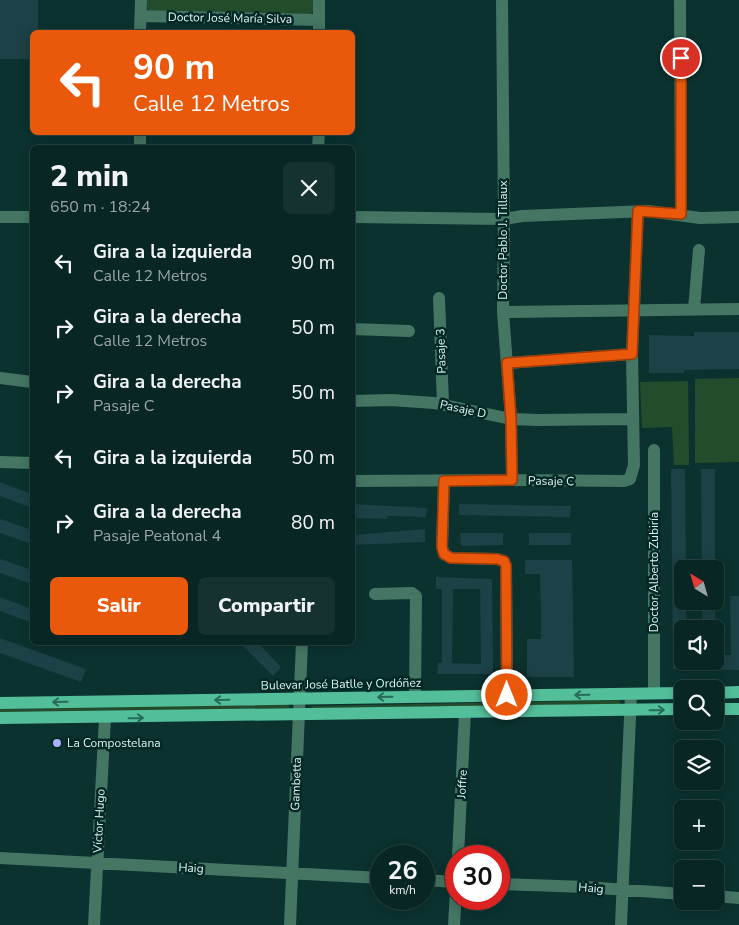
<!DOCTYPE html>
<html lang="es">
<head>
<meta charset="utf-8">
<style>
  :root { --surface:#082623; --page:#163230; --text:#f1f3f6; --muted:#98a5a6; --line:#294341; --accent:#ea580c }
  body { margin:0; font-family:"Nunito Sans",sans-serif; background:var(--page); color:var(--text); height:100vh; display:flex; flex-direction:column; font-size:19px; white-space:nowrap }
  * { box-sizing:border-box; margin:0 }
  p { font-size:16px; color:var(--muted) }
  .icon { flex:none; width:28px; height:28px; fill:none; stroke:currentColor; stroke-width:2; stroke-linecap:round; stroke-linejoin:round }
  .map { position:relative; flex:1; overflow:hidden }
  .drawer { position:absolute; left:30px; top:145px; width:325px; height:500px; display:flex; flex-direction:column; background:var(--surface); border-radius:8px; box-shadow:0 2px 12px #0003,0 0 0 1px var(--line) }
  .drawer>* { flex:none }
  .hud { position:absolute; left:30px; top:30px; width:325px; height:105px; border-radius:8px; box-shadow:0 2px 12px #0003,0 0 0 1px var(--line); background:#ea580c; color:#fff; overflow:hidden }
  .needle { width:32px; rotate:323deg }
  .buttons { position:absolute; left:674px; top:560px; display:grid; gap:10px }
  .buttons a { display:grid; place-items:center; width:50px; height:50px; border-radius:8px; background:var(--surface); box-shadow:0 2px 12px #0003,0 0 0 1px var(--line); font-size:25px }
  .speed { position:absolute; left:370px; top:845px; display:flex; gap:10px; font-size:25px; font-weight:700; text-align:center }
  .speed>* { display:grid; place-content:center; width:65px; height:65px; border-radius:50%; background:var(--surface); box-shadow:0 2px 12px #0003,0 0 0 1px var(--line); line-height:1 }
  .speed small { font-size:12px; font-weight:400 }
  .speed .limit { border:8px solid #d22; background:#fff; color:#111 }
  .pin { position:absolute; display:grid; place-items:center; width:42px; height:42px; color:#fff; margin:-21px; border:2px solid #fff; border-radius:50%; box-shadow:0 1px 5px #0007 }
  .me { position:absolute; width:55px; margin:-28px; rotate:0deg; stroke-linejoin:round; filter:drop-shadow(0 0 4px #0008) }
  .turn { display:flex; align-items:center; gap:18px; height:105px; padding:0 20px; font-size:22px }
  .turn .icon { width:65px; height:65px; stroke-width:2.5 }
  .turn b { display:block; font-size:35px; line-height:42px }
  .round { display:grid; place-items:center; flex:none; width:52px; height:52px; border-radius:8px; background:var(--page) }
  .headline { display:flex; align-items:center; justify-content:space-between; height:85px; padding:0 20px }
  h1 { font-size:30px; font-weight:800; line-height:38px }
  .action { display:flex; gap:10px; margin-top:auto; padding:10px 20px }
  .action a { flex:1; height:58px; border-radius:8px; background:var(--accent); color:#fff; font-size:20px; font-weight:800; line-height:58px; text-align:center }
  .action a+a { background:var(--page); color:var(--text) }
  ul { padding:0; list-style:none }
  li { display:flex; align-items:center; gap:15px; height:65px; padding:0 20px }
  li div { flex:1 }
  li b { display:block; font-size:19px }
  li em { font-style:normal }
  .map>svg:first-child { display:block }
  .green { fill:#224c2b }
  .building { fill:#1c4146; fill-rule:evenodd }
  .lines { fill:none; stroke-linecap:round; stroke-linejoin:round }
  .minor { stroke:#457563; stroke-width:12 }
  .major { stroke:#53bf9a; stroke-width:12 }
  .oneway { stroke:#256c5a }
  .route-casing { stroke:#983908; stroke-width:12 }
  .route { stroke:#ea580c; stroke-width:9 }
  .poi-dot { fill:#acaffb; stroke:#002825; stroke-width:2 }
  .labels { text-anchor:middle; stroke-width:5; stroke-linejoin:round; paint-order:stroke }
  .street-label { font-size:12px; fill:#dff4f1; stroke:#002825 }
  .poi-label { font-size:12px; fill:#dff4f1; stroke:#002825; text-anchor:start }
</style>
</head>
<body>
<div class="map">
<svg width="739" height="925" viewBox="0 0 739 925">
  <rect width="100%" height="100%" fill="#0b322f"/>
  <!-- green -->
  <path class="green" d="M145,0H316L314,11L310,14L148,10Z
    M739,378V462L695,463V379Z
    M688,381L689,465H674L672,427L642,428L640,382Z
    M620,700V704L312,708L311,706Z
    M288,704L290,707L288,708L0,713V709Z"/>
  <!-- building -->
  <path class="building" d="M0,0H38V32H32V59H0Z
    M694,332H739V369L684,370V373H649V335L694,336Z
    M671,469H685L686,569H682V601H686V629H682V661H715V655H731L730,596H739V670L673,669Z
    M701,469H715V569H702Z
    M0,482L32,494V508L0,496Z
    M352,504L427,508L426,517L387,516V519L352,518Z
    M459,504L571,506L570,517L459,515Z
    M0,519L32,530V544L0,533Z
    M425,529V542L352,545V535Z
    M460,533H503V545L461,546Z
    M529,533H571V545H529Z
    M0,559L32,570V584L0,573Z
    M525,560H572L574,677H527V639H541V612L540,574H525Z
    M436,577L492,579L493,674H437L438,663H442V589H436ZM453,589H480L481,664L452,663Z
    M0,597L32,609V623L0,611Z
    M702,601H715V629H702Z
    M0,638L86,669L81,682L0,653Z
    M239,642H257L281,667L273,676Z"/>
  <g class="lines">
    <!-- minor -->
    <path class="minor" d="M502,0L504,219L503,312L511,419L512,480
      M680,0L681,214
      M141,16L319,20
      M140,32L141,0
      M319,32V0
      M140,148V132
      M318,148L319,132
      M0,217H32
      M352,217L504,219L522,216L648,211L700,218L739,217
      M439,298L443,404
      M694,309L699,250
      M503,312L739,309
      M352,329L409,331
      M507,363L632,354
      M0,378L32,382
      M352,401L391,400L434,403L511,419L537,420L632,419
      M654,450V693
      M0,462L32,463
      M352,481L512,480L624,481L630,479L634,465L632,354L638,211
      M444,481L442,547L444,554L451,558L497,559L504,561L506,566L507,695
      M375,594L412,593L416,596L415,696
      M458,856L465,712
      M0,858L381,878
      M424,880L456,882
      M499,884L586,887L682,894
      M715,896L739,898
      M94,925L105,718
      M290,925L302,642
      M454,925L456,891
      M621,925L631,694"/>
    <!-- major -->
    <path class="major" d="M715,693L739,692
      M0,703L682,693
      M715,709H739
      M0,718L682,709"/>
  </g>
  <!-- one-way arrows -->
  <defs><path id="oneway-shaft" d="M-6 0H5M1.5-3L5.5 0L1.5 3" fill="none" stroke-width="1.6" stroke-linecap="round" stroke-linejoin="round" transform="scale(1.25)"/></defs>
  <g class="oneway">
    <use href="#oneway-shaft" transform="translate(582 695) rotate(179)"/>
    <use href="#oneway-shaft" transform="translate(385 697) rotate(179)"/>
    <use href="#oneway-shaft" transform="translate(222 700) rotate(179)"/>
    <use href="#oneway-shaft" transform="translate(60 702) rotate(179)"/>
    <use href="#oneway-shaft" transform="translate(657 710) rotate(-1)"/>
    <use href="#oneway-shaft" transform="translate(136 718) rotate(-1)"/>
  </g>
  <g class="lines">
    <!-- route casing -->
    <g class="route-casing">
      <path id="route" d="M507,695L506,566L504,561L497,559L451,558L444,554L442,547L444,481L512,480L511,419L507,363L632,354L638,211L681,214V58"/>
    </g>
    <!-- route -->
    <use href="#route" class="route"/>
  </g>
  <!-- markers -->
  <circle class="poi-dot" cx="57" cy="743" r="5"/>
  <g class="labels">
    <!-- street labels -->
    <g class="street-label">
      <text transform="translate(230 18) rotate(1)" y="4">Doctor José María Silva</text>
      <text transform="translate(503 240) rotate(-90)" y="4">Doctor Pablo J. Tillaux</text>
      <text transform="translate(441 351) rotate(-92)" y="4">Pasaje 3</text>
      <text transform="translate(463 409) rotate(12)" y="4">Pasaje D</text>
      <text transform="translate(551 481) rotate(1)" y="4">Pasaje C</text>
      <text transform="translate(654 572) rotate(-90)" y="4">Doctor Alberto Zubiría</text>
      <text transform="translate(341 684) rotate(-1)" y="4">Bulevar José Batlle y Ordóñez</text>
      <text transform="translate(296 784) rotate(-88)" y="4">Gambetta</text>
      <text transform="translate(462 784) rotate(-87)" y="4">Joffre</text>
      <text transform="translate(99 821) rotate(-87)" y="4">Víctor Hugo</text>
      <text transform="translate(191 868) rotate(3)" y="4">Haig</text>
      <text transform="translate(591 888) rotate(4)" y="4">Haig</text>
    </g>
    <!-- poi labels -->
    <g class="poi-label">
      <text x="67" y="747">La Compostelana</text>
    </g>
  </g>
</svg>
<div class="buttons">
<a><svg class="needle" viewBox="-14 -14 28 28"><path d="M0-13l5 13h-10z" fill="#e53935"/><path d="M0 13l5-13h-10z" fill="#98a5a6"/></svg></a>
<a><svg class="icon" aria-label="sound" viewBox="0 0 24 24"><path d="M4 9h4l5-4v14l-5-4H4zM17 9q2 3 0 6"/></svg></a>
<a><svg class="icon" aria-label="search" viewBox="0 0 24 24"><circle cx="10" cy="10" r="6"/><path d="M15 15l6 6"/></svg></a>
<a><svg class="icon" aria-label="layers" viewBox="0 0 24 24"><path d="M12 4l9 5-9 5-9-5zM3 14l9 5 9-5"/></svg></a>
<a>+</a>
<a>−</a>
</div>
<div class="speed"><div>26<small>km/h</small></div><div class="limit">30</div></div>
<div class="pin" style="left:681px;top:58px;background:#d93025"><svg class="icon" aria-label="arrive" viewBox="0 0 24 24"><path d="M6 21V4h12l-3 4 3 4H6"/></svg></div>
<svg class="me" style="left:507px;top:695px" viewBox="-20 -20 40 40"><circle r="17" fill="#ea580c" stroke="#fff" stroke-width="3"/><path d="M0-11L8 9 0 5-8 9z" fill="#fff"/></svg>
<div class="hud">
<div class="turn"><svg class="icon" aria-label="left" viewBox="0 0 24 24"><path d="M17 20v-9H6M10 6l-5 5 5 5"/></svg><div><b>90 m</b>Calle 12 Metros</div></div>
</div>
<section class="drawer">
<div class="headline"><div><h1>2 min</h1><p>650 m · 18:24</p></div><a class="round"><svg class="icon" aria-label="close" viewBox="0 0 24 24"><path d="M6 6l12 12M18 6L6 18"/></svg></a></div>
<ul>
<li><svg class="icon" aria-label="left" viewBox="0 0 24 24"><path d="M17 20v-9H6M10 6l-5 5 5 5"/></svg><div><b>Gira a la izquierda</b><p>Calle 12 Metros</p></div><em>90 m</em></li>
<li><svg class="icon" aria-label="right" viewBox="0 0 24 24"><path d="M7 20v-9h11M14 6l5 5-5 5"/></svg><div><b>Gira a la derecha</b><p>Calle 12 Metros</p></div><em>50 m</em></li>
<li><svg class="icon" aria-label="right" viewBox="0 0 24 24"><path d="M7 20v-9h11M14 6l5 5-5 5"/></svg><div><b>Gira a la derecha</b><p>Pasaje C</p></div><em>50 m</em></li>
<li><svg class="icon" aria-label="left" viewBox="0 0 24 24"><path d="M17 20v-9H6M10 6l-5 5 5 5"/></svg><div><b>Gira a la izquierda</b></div><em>50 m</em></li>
<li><svg class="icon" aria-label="right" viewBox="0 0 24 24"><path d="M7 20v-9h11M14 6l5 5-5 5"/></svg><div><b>Gira a la derecha</b><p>Pasaje Peatonal 4</p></div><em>80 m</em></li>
</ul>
<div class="action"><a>Salir</a><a>Compartir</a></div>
</section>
</div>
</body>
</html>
